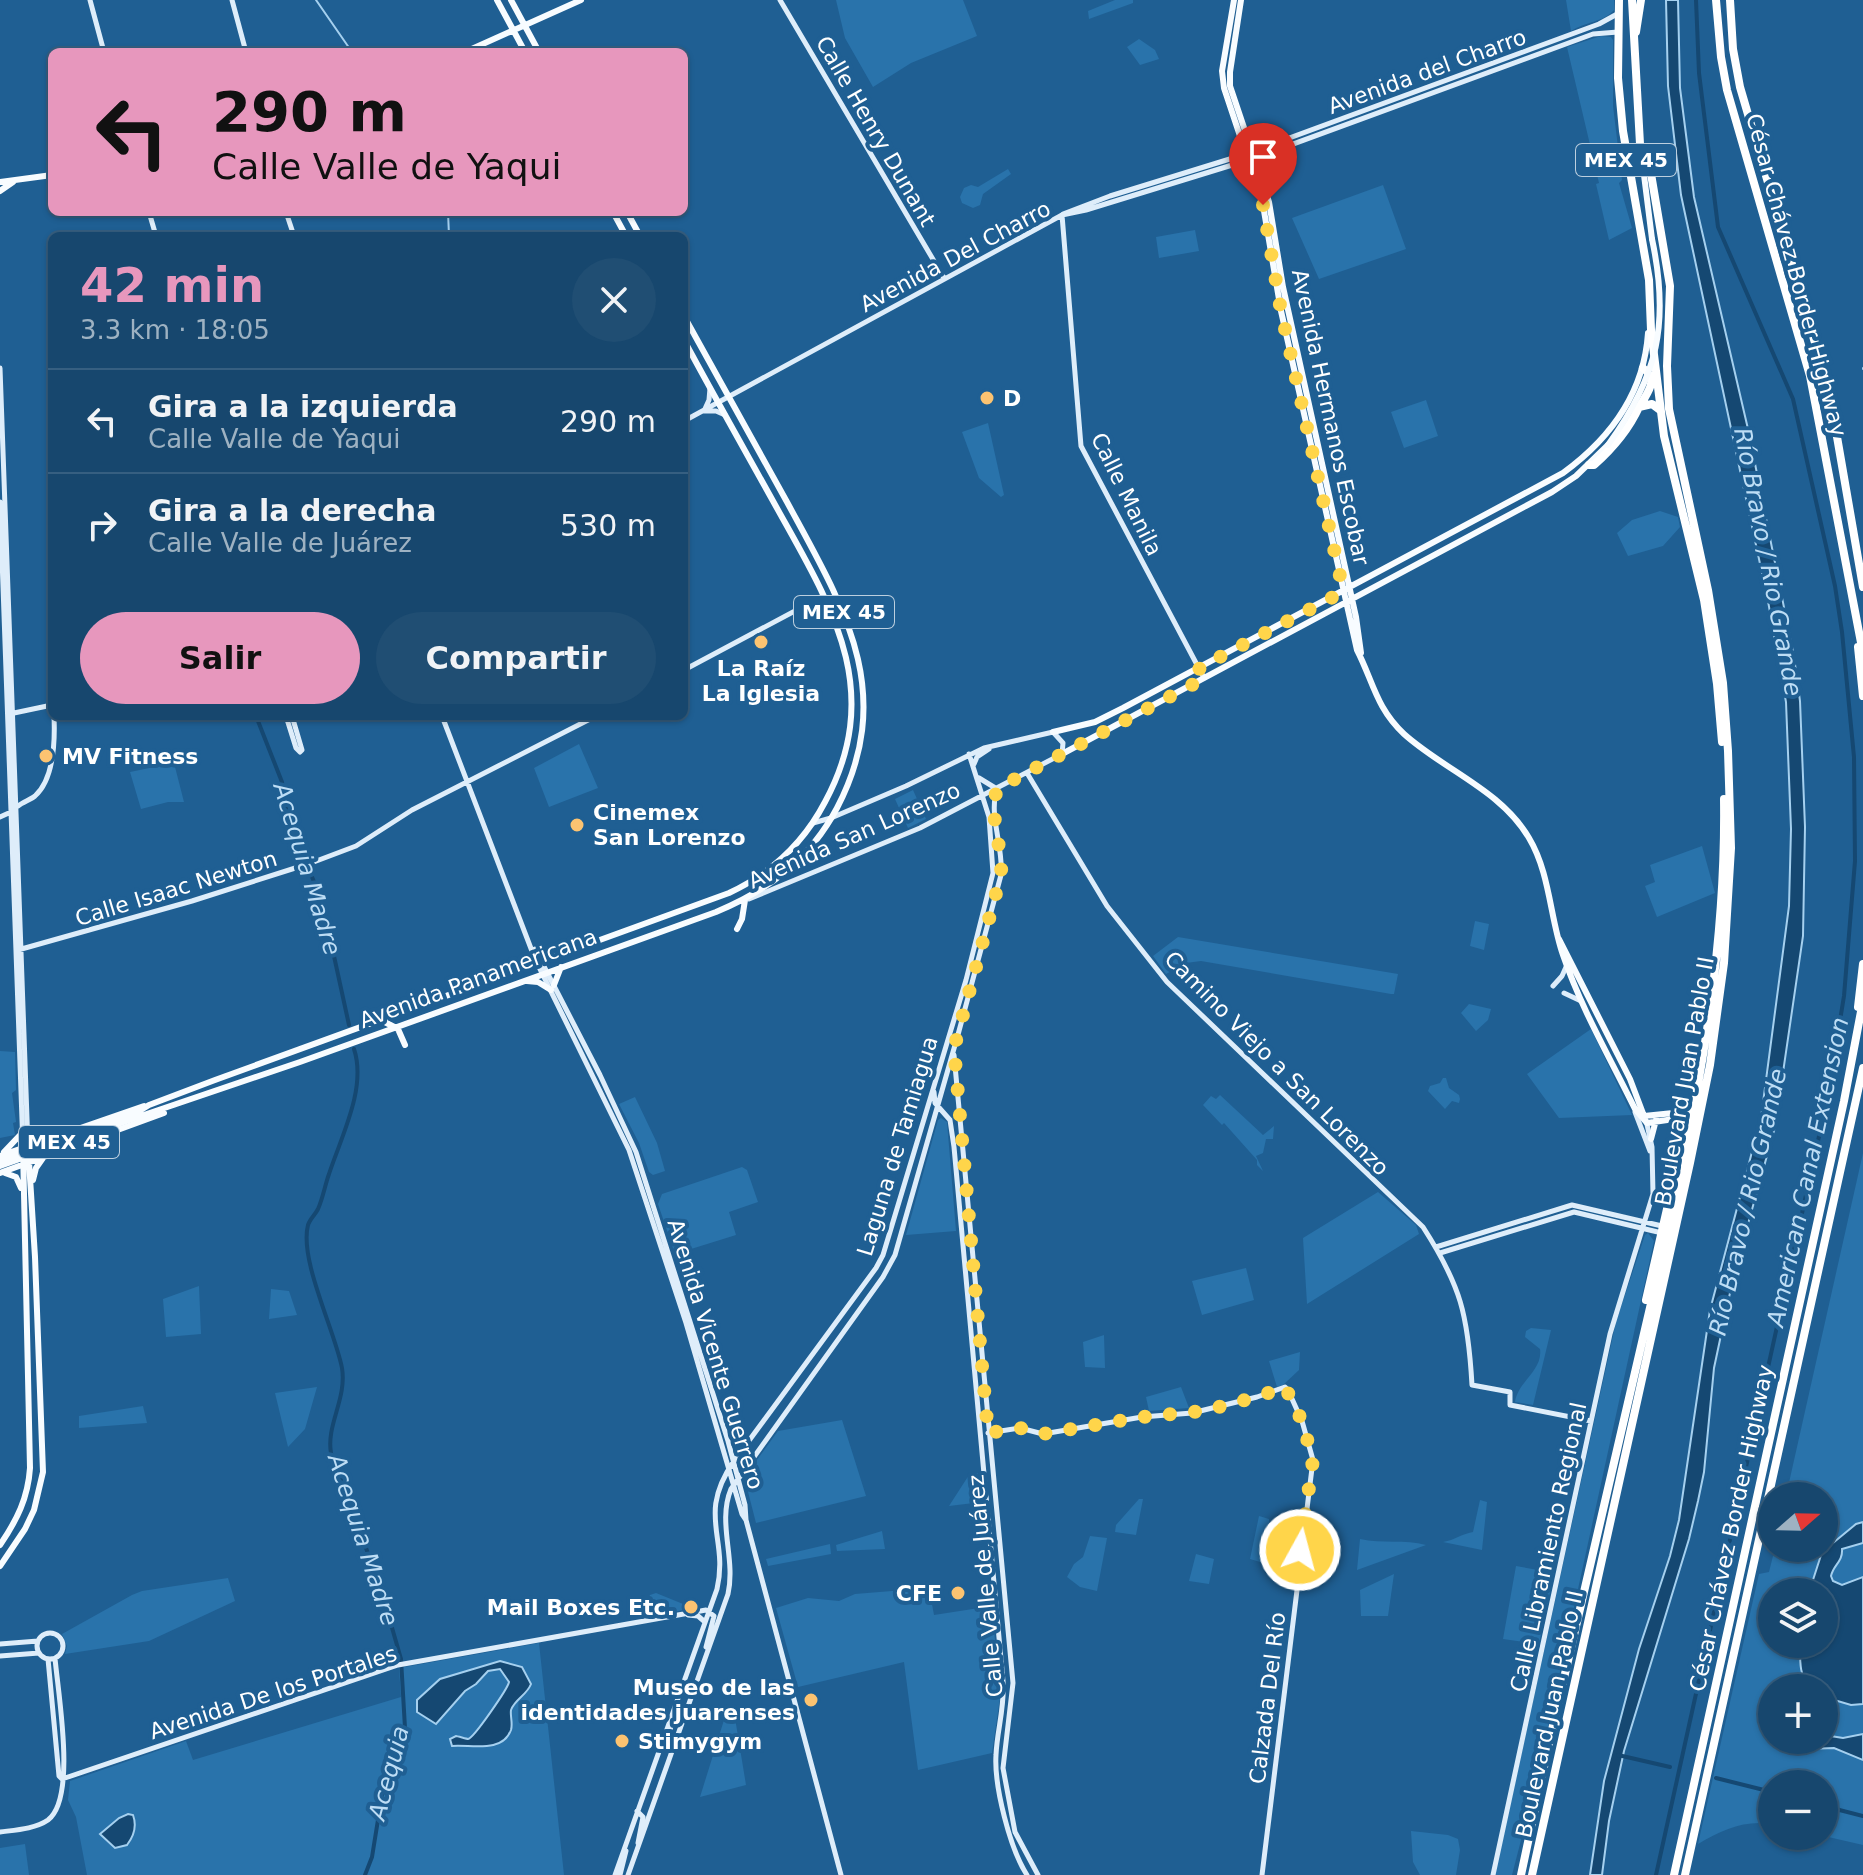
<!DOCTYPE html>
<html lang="es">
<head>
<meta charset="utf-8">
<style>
  :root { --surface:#17476e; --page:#204e73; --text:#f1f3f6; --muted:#9eb2c2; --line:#365f81; --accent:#e797bd }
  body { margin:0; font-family:"DejaVu Sans",sans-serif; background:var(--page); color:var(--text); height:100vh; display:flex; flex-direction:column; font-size:30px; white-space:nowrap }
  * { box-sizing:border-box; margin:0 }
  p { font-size:26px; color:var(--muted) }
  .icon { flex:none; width:44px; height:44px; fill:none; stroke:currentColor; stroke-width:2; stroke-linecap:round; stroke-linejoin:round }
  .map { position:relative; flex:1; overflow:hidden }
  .drawer { position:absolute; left:48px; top:232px; width:640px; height:488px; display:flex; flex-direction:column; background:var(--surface); border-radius:12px; box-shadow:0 2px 6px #0004,0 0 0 2px var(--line) }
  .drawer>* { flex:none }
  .top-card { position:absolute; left:48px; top:48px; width:640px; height:168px; border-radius:12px; box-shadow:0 2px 6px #0004,0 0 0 2px var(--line); background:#e797bd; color:#111; overflow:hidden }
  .needle { width:52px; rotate:70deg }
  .fabs { position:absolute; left:1758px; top:1482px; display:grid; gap:16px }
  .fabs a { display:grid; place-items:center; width:80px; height:80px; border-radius:50%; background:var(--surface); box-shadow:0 2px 6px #0004,0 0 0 2px var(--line); font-size:40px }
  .pin { position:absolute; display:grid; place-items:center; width:68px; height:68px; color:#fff; margin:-82px -34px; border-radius:50% 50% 50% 0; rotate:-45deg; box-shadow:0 0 8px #0007 }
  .pin .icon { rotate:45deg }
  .me { position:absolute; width:88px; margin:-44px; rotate:7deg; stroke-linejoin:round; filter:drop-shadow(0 0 6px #0008) }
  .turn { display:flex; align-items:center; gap:28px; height:168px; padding:0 32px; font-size:36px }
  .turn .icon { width:104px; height:104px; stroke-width:2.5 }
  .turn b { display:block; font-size:56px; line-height:68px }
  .round { display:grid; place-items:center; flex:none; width:84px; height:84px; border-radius:42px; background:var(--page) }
  .summary { display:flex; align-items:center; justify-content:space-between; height:136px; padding:0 32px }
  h1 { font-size:48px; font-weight:700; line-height:60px; color:var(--accent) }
  .primary-button { display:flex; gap:16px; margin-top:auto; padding:16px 32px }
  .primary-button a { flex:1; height:92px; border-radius:48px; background:var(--accent); color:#111; font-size:32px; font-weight:700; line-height:92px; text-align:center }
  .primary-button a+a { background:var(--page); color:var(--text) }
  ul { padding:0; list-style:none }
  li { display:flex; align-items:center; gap:24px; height:104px; padding:0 32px; border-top:2px solid var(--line) }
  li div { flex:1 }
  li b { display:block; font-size:30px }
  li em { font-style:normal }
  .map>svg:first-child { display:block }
  .green { fill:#2973ab; fill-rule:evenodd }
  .water { fill:#154872; stroke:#a5d0ef; stroke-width:2 }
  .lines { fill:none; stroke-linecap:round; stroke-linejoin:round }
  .stream { stroke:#a5d0ef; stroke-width:2 }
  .canal { stroke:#154872; stroke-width:4 }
  .secondary { stroke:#deedfa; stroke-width:5 }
  .primary { stroke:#f8fcff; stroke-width:6 }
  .highway { stroke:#fff; stroke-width:8 }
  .primary-bridge { stroke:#f8fcff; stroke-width:6 }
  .highway-bridge { stroke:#fff; stroke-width:8 }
  .route { stroke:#ffd54a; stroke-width:14; stroke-dasharray:0 25.2 }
  .poi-dot { fill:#fcc371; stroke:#1f5f93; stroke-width:3 }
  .labels { text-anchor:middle; stroke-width:8; stroke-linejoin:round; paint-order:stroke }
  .shield { fill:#1f5f93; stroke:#bccfdf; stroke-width:2 }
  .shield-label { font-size:20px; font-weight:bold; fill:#fff }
  .street-label { font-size:22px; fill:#fff; stroke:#1f5f93 }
  .poi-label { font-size:22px; font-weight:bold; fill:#fff; stroke:#1f5f93; text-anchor:start }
  .water-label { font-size:24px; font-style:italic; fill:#bdddf5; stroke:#1f5f93 }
</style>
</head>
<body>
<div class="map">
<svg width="1863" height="1875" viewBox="0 0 1863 1875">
  <rect width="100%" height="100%" fill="#1f5f93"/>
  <!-- green -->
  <path class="green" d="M836,0H963L977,36L911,63L873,87L845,38Z
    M1115,0H1133V3L1089,19L1088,11Z
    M1566,0H1614V10C1604,22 1585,22 1571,31Z
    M1601,36L1611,37L1613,40V106L1622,180L1619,183L1632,228L1609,240L1596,184L1599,183L1567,47Z
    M1139,39L1155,50L1159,59L1140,65L1127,47Z
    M1008,169L1011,174L983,194L980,205L973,208L962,203L960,197L964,188L971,185L978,187Z
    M1383,185L1406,249L1319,279L1292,218Z
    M1195,230L1199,251L1159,258L1156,237Z
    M1426,400L1438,436L1404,448L1391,412Z
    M988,423L1004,495L1001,497L979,478L962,432Z
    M1660,511L1678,517L1680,527L1663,546L1628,556L1617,533L1632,520Z
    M579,744L598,788L549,807L534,768Z
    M174,763L184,802H168L141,809L130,772Z
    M913,790L926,819L908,828L895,799Z
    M1702,846L1715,893L1657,917L1645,886L1655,882L1650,865Z
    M1475,921L1489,924L1484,950L1470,946Z
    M1178,937L1398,974L1394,994H1391L1201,961L1186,963L1166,974L1153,956Z
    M1469,1004L1491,1009L1488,1020L1476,1031L1461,1013Z
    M1591,1029L1632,1115L1559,1118L1527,1074Z
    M0,1051L15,1052L16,1090L12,1093L16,1122L13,1123L15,1135L0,1138Z
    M1443,1078H1446L1449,1088L1459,1095L1460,1099L1459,1103L1452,1101L1445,1109L1428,1091L1430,1086L1440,1083Z
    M1220,1095L1263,1135L1274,1126L1273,1139H1266L1263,1153L1256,1156L1263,1171L1257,1165V1160L1224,1123L1222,1125L1203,1105L1211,1096L1216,1099Z
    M635,1097L657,1143L665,1171L653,1175L649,1172L639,1143L619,1104Z
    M941,1118L947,1122L956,1231L906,1235L938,1120Z
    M1863,1153V1845L1824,1836V1784H1772V1824C1743,1820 1723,1830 1698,1844L1759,1574L1769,1572L1775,1548H1824V1496H1786ZM1772,1592H1824V1644H1772ZM1772,1688H1824V1740H1772Z
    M742,1167L747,1170L758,1202L729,1212L736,1235L675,1254L658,1204L662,1194Z
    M1378,1192L1416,1225L1419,1234L1307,1304L1303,1238Z
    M1648,1233L1654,1241L1535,1786L1512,1875H1495L1616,1322L1645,1235Z
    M1246,1268L1254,1300L1202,1315L1192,1281Z
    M199,1286L201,1334L166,1337L163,1299Z
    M271,1289L289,1291L297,1315L269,1319Z
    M1531,1328L1551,1330L1533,1405L1515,1402C1518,1381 1543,1371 1540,1349L1525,1337L1526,1331Z
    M1104,1335L1105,1368L1085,1367L1083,1342Z
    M1300,1352L1299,1370L1283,1385L1277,1387L1269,1361Z
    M317,1387L305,1429L288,1447L275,1393Z
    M1181,1387L1189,1408L1149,1411L1146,1397Z
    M143,1406L147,1423L79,1428V1416Z
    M842,1420L866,1496L756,1523L745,1480L746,1475L778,1431Z
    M980,1473L982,1502L949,1506L969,1475Z
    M1139,1499H1143L1136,1535L1115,1532L1116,1525Z
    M1480,1500L1487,1502L1482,1550L1443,1542C1455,1540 1461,1534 1473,1532Z
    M1259,1516L1269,1519L1270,1532L1267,1564L1250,1559Z
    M882,1531L885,1549L837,1551L836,1545Z
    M1090,1536L1107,1538L1097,1591L1080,1587L1067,1577L1074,1564L1083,1557Z
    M1360,1539C1382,1544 1405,1539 1426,1545L1357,1570Z
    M830,1544L831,1554L768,1566L766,1559Z
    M1196,1554L1214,1559L1209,1584L1189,1581Z
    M1516,1566L1554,1573L1539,1644L1503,1639Z
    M1394,1574L1388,1616H1361L1360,1590Z
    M228,1578L235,1601L149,1641L65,1654L67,1646L62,1634L132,1595L142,1591Z
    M929,1588L934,1615L992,1606L1000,1698L992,1753L918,1770L904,1662L798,1687L776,1608L808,1598L839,1601L855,1594Z
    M656,1593L688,1606V1609L644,1618L642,1613L650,1595Z
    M539,1643L564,1875H87L76,1817L68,1800L70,1781L186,1741L193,1760L401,1697L399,1668Z
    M735,1718L746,1785L700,1797L724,1720Z
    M1411,1831L1448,1835L1458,1839L1460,1850L1456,1875H1420L1413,1862Z
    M25,1844L29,1875H0V1848Z"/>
  <!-- water -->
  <path class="water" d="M1666,0H1678L1680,88L1694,197L1748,429L1794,657L1800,701L1805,827L1803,936L1775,1127L1734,1274L1714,1368L1704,1472L1698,1501L1689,1539L1624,1751L1609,1821L1602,1875H1590L1604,1781L1639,1649L1670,1556L1679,1520L1710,1310L1761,1118L1789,906L1791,829L1786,702L1768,601L1681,195L1668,86Z
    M1863,1522V1543L1842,1549C1843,1562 1833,1565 1831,1576L1833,1581L1842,1585L1863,1577V1704L1851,1705L1824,1697V1688H1810C1799,1676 1800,1660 1800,1645L1824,1644V1592H1813L1812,1583L1822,1552L1856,1524Z
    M500,1661L522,1667L531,1684C527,1695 515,1699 511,1710C510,1716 513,1723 511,1730C502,1754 470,1744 452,1746L450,1739L456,1736C457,1736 467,1739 468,1739C474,1738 508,1688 509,1682L500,1669L488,1671L476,1684L465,1691L436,1724L417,1712V1700L440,1679Z
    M1863,1734V1760L1834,1748L1807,1749L1793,1740H1824V1735L1843,1738Z
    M128,1814L133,1815C137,1826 134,1836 127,1845L115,1848L100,1834L119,1818Z"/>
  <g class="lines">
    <!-- stream -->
    <path class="stream" d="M316,0L352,52
      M448,212L449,236
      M1863,369V368"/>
    <!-- canal -->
    <path class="canal" d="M256,716L282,782L290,824L322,901L349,1025
      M354,1049C367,1088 341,1137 329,1174C325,1185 323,1198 318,1209C315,1215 310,1219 308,1225C299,1260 335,1331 342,1368C347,1399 326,1425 331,1453L380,1586L401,1659L405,1728L397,1761L382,1795L372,1857L365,1875
      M1618,1755L1670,1767
      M1716,1778L1772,1792
      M1824,1806L1863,1816
      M1656,1875L1827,1100L1844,996L1855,861L1854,757L1842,632L1835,586L1793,399L1718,227L1699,73L1696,0"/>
    <!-- secondary -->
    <path class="secondary" d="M90,0L104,52
      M232,0L246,52
      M780,0L944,278
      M149,212L156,236
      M286,212L294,236
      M1063,214L1110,196L1246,154L1599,24L1619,13
      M1062,215L1081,446L1204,678
      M0,368L28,1146
      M710,388L709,400L704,411H716L725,415
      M684,421L1062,215L1086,210L1255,158L1593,34L1618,32
      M0,502L23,1148
      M684,670L823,596
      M14,713L52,705
      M286,716L296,748L300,752L302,750L292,716
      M442,716L535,959L629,1150L686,1323L742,1514L746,1520L841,1875
      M974,764L977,757L989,749
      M1027,773L1107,906L1167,982L1423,1227C1461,1286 1468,1315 1472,1385L1510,1392V1405L1591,1421
      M979,778L997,789
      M18,806C23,802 30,800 35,796C54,779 55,739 54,716
      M0,817L11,812
      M749,899L920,828L1062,754L1063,743L1053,732L984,748L906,786L831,818L813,823
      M535,949L600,1075L636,1152L728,1441L745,1505L746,1520
      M18,950L192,901L311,863L356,846L412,810L596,716
      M1553,986L1562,976L1566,967
      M1564,993L1581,1001
      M954,1055L1013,1683L1003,1768L1015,1832L1038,1875
      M934,1092L935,1103L950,1120L954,1147L1003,1681C1005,1707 997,1730 996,1755C994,1786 1010,1849 1027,1875
      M1635,1112L1650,1151
      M1436,1247L1572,1205L1662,1226
      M1440,1253L1574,1212L1662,1233
      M988,1433L1020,1428L1043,1434L1142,1417L1192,1413L1257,1397L1285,1387L1288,1390L1302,1421L1313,1460L1262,1875
      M728,1441L741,1443L748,1440
      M688,1615L698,1616L705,1622
      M37 1646a13 13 0 1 1 26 0a13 13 0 1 1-26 0Z
      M0,1644L38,1641
      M0,1656L39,1653
      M48,1659L59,1776L62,1779
      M674,1715L668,1737L676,1742
      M62,1779L398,1665L706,1610L714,1616L706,1647
      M637,1811L643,1817L638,1843
      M0,1832C15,1830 35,1829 48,1820C77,1798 58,1694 55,1658
      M615,1875L717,1589C729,1537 696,1516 734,1461L876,1268L883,1255L966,980L993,873L989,817L969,754
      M620,1875L626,1851
      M628,1875L728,1594C736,1558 717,1523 731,1489L883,1277L895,1255L959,1031L1001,875C1004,847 987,811 998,788
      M1493,1875L1610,1334L1653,1194L1652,1147L1646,1120"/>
    <!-- primary -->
    <path class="primary" d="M497,0L525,52
      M511,0L539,52
      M1234,0L1222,71L1224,88L1263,205L1281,311L1357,650C1373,681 1376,708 1404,734C1444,770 1501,790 1529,838C1550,873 1550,918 1563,955C1581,1008 1610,1058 1635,1109L1647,1123L1674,1119L1685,1128
      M1241,0L1230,72V86L1269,202L1283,287L1356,617L1361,653
      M465,52L581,0
      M1641,151L1652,239
      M0,182L52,175
      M0,191L13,182
      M613,212L626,236
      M627,212L640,236
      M1053,732L1095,722L1123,708L1563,473C1611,438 1644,393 1648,333
      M1062,754L1552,492L1576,476L1608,445
      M737,929L742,919L745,900
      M1559,939L1630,1079L1644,1116L1683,1112L1694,1107
      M536,951L553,956
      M521,968L533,952
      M527,981L538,982L551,990
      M554,985L561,967
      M381,1020L398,1029L405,1045
      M136,1113L149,1105L215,1080L729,893C772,873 803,844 825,802C887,687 828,601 773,501C743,447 713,394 684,340
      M138,1117L300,1062L716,912C769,890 810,859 837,808C898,691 842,604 787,502C753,440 718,378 684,316
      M28,1135L40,1140
      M1651,1139L1656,1120
      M4,1152L23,1132
      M0,1156L144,1106
      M0,1173L164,1113
      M5,1173L16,1177L21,1188
      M33,1180L36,1168L43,1158
      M0,1545C17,1520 28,1498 30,1468L23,1148
      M0,1566L25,1529L34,1510L43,1472L35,1257L28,1146"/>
    <!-- highway -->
    <path class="highway" d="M1619,0L1618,78L1623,131L1649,280L1651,330L1664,436L1704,600L1717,684L1722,742
      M1716,0L1721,57L1727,90L1810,376L1863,653
      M1730,0L1733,49L1740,87L1818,353L1836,431L1863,587
      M1636,32L1641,0
      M1640,406C1648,391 1659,381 1643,368
      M1589,465H1594C1612,449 1629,429 1639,407L1652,404L1660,410
      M1858,647L1863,696
      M1858,1007L1863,964
      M1673,1209C1703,1073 1726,938 1724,799
      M1646,1300L1688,1118
      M1521,1875L1551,1734L1662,1256
      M1532,1875L1690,1163L1710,1065L1724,963L1731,848L1728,751L1723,683L1708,590L1669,409L1667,366L1670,286L1649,162L1640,144L1632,0
      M1674,1875L1844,1101L1863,1001
      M1685,1875L1863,1068"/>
    <!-- primary-bridge -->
    <path class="primary-bridge" d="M1608,445C1658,376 1670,323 1652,239
      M0,1161L136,1113
      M0,1166L138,1117"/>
    <!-- highway-bridge -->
    <path class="highway-bridge" d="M1662,1256L1673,1209"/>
  </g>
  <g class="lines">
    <!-- route -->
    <path class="route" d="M1263,205L1281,311L1340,576L1335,596L1199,668L1205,678L998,788C987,811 1003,847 1001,875L954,1048L988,1433L1020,1428L1043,1434L1142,1417L1203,1411L1257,1397L1285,1387L1302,1421L1313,1460L1300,1550"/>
  </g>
  <!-- markers -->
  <g class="poi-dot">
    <circle cx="987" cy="398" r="8"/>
    <circle cx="761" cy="642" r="8"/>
    <circle cx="46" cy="756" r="8"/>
    <circle cx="577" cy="825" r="8"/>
    <circle cx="958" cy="1593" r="8"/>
    <circle cx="691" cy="1607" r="8"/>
    <circle cx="811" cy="1700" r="8"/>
    <circle cx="622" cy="1741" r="8"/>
  </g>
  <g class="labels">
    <!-- shield labels -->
    <g class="shield">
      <rect x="1576" y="144" width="100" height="32" rx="6"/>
      <rect x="794" y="596" width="100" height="32" rx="6"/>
      <rect x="19" y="1126" width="100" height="32" rx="6"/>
    </g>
    <g class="shield-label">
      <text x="1626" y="167">MEX 45</text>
      <text x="844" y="619">MEX 45</text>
      <text x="69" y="1149">MEX 45</text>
    </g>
    <!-- street labels -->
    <g class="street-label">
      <text transform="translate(1427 71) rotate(-20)" y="8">Avenida del Charro</text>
      <text transform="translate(876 131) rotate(60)" y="8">Calle Henry Dunant</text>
      <text transform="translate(955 256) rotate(-28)" y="8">Avenida Del Charro</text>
      <text transform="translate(1797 275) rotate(75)" y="8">César Chávez Border Highway</text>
      <text transform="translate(1331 417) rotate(78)" y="8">Avenida Hermanos Escobar</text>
      <text transform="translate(1127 494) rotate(64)" y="8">Calle Manila</text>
      <text transform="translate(854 835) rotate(-24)" y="8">Avenida San Lorenzo</text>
      <text transform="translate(176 888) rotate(-17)" y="8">Calle Isaac Newton</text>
      <text transform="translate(478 978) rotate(-20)" y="8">Avenida Panamericana</text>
      <text transform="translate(1277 1063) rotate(45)" y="8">Camino Viejo a San Lorenzo</text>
      <text transform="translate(1684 1081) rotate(-80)" y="8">Boulevard Juan Pablo II</text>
      <text transform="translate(897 1146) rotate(-73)" y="8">Laguna de Tamiagua</text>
      <text transform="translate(716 1354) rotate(73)" y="8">Avenida Vicente Guerrero</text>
      <text transform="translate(1731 1528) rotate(-78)" y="8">César Chávez Border Highway</text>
      <text transform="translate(1548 1547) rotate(-78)" y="8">Calle Libramiento Regional</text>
      <text transform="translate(985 1586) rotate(-95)" y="8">Calle Valle de Juárez</text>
      <text transform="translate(273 1692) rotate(-18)" y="8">Avenida De los Portales</text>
      <text transform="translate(1267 1698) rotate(-83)" y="8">Calzada Del Río</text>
      <text transform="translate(1549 1714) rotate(-78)" y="8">Boulevard Juan Pablo II</text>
    </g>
    <!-- poi labels -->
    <g class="poi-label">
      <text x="1003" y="406">D</text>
      <text x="761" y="676" text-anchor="middle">La Raíz<tspan x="761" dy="25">La Iglesia</tspan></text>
      <text x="62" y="764">MV Fitness</text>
      <text x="593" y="820">Cinemex<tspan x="593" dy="25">San Lorenzo</tspan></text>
      <text x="942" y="1601" text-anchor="end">CFE</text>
      <text x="675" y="1615" text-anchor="end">Mail Boxes Etc.</text>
      <text x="795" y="1695" text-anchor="end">Museo de las<tspan x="795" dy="25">identidades juarenses</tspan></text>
      <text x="638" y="1749">Stimygym</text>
    </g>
    <!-- water labels -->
    <g class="water-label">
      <text transform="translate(1768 562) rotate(79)" y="8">Río Bravo / Rio Grande</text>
      <text transform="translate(307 869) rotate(73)" y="8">Acequia Madre</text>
      <text transform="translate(1808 1172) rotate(-78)" y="8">American Canal Extension</text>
      <text transform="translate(1748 1202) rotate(-77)" y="8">Río Bravo / Rio Grande</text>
      <text transform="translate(363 1540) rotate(72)" y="8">Acequia Madre</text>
      <text transform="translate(389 1773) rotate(-75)" y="8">Acequia</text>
    </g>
  </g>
</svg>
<div class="fabs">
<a><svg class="needle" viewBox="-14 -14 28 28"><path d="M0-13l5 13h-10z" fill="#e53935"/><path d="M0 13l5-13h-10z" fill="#9eb2c2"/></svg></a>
<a><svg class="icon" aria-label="layers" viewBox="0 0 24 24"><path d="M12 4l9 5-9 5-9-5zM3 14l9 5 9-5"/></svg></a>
<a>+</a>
<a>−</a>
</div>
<div class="pin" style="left:1263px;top:205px;background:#d93025"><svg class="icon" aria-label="arrive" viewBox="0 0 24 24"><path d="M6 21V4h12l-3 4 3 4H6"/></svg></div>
<svg class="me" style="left:1300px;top:1550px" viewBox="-20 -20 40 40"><circle r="17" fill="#ffd54a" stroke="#fff" stroke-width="3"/><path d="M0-11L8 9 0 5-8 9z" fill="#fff"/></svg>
<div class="top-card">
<div class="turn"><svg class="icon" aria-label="left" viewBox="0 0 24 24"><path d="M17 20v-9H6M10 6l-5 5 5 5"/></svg><div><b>290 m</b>Calle Valle de Yaqui</div></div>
</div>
<section class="drawer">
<div class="summary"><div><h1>42 min</h1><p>3.3 km · 18:05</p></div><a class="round"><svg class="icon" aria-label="close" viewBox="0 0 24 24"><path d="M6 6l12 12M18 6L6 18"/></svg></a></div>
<ul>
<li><svg class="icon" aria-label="left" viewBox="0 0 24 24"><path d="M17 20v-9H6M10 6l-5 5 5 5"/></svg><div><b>Gira a la izquierda</b><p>Calle Valle de Yaqui</p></div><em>290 m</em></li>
<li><svg class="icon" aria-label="right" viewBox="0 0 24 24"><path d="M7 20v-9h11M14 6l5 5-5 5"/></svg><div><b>Gira a la derecha</b><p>Calle Valle de Juárez</p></div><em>530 m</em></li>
</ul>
<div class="primary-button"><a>Salir</a><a>Compartir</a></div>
</section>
</div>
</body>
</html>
